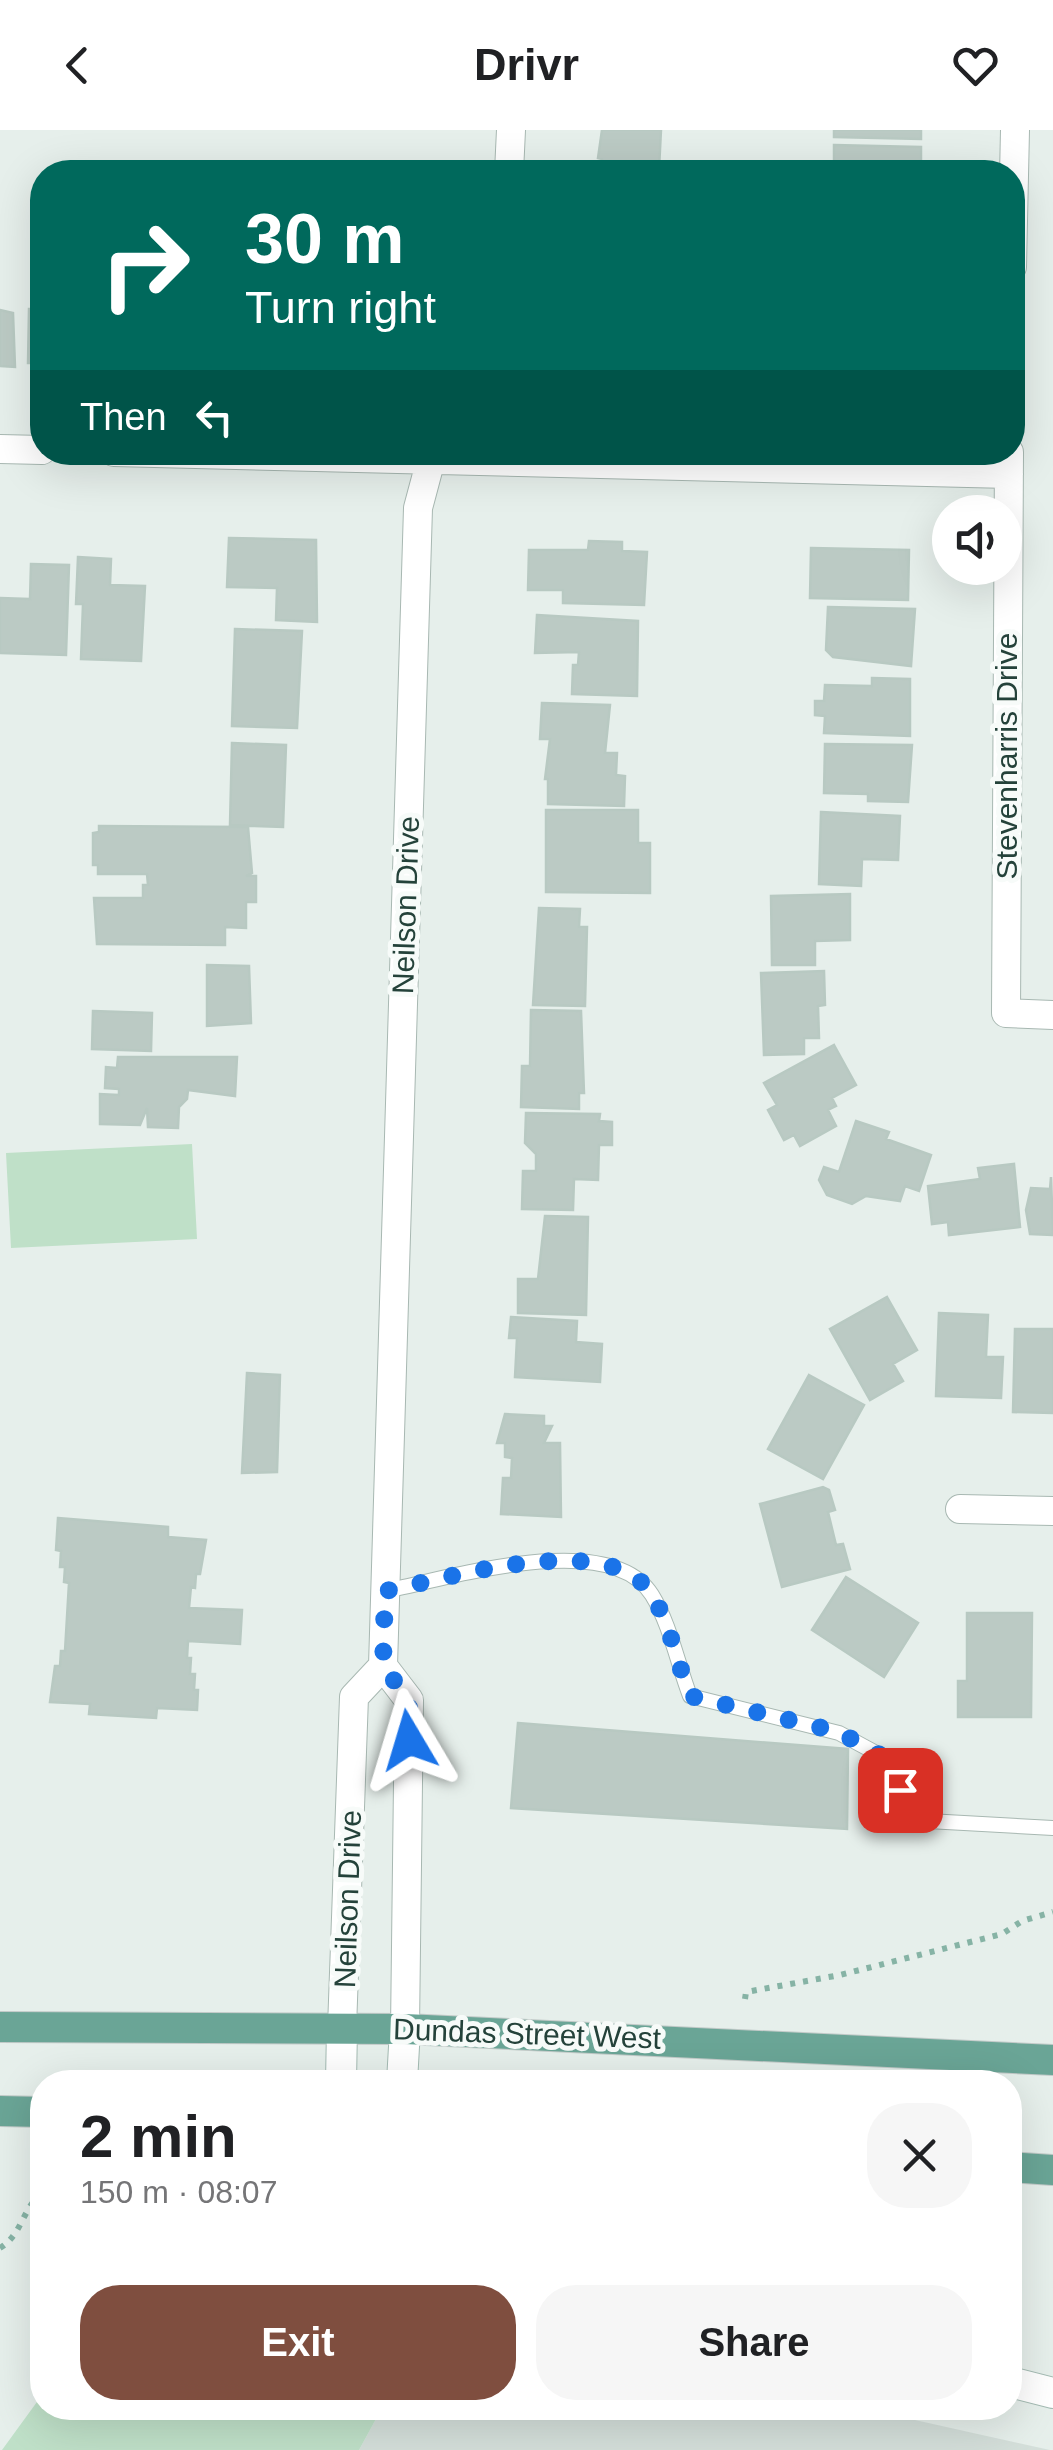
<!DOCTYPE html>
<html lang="en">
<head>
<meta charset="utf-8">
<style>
  :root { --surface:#fff; --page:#f6f6f6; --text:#202124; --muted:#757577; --accent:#7f4e3f }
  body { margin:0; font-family:Helvetica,sans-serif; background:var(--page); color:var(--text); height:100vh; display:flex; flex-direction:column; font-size:38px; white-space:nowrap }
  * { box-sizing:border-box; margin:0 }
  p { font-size:32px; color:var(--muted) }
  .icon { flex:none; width:55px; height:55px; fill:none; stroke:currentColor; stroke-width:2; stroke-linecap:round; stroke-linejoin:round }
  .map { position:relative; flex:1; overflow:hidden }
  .details { position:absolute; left:30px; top:1940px; width:992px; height:350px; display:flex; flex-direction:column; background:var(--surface); border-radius:40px; box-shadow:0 10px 40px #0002 }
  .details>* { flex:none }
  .hud { position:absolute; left:30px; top:30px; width:995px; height:305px; border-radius:40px; box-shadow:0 10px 40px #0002; background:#00695c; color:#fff; overflow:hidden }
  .fabs { position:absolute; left:932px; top:365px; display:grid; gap:20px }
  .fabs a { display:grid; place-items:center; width:90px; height:90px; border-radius:50%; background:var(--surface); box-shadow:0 10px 40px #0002; font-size:50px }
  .pin { position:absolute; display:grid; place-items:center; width:85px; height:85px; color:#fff; margin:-42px; border-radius:20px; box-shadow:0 5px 15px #0006 }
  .me { position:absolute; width:110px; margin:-55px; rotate:353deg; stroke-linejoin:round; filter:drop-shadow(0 0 8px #0008) }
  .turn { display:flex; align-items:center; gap:35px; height:210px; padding:0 50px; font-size:45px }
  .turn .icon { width:130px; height:130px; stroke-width:2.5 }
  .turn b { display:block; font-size:70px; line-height:85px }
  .then { display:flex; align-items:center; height:95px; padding:0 50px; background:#0003; gap:20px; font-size:38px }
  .round { display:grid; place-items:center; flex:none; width:105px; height:105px; border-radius:40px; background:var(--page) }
  .summary { display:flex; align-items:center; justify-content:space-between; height:170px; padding:0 50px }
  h1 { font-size:60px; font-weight:800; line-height:75px }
  .action { display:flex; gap:20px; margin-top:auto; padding:20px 50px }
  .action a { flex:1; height:115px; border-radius:40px; background:var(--accent); color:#fff; font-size:40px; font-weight:800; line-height:115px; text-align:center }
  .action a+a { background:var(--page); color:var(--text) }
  header { display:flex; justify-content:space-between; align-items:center; height:130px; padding:0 50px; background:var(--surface); font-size:45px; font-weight:800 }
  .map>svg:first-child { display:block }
  .built { fill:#d4dfda }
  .green { fill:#bfe0c8 }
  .building { fill:#bbcac4; stroke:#b8c9c2; stroke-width:2.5 }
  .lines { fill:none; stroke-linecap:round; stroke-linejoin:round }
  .lane-casing { stroke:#a8b8b2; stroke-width:16 }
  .street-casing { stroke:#a8b8b2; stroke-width:30 }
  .secondary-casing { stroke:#a4bbb3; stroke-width:32 }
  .primary-casing { stroke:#c2cac8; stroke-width:32 }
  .path { stroke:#86b3a5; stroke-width:6; stroke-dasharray:5 8; stroke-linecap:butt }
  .lane { stroke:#fff; stroke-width:14 }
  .street { stroke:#fff; stroke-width:28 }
  .secondary { stroke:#fff; stroke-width:30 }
  .primary { stroke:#6aa596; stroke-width:30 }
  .route { stroke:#1a73e8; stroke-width:18; stroke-dasharray:0 32.4 }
  .labels { text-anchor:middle; stroke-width:10; stroke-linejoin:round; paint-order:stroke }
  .street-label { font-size:30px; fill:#24423a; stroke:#f7fbf9 }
</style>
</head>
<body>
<header><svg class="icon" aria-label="back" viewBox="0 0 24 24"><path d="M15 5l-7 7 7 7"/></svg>Drivr<svg class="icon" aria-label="heart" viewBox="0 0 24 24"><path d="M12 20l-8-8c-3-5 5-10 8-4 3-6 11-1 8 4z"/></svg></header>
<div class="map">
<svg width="1053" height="2320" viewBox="0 0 1053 2320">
  <rect width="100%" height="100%" fill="#e6efeb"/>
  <!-- built -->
  <path class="built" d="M382,2278L807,2279L906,2288L1050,2320H359Z"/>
  <!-- green -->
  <path class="green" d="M192,1014L197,1109L11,1118L6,1023Z
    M42,2265V2278H382L359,2320H2Z"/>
  <!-- building -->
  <path class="building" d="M602,0H661L659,39L602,42V29L598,28Z
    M834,0H921V9L834,7Z
    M834,15L921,17V42H834Z
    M29,179L42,180V233H28Z
    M0,180L13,183L15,237L0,236Z
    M229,408L316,410L317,492L276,490L277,458L227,457Z
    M589,411L622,412V421L647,422L644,475L563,473V460H528L529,420H588Z
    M811,418L909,420L908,470L810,468Z
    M78,427L111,429L110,455L145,456L141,531L81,529L83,474H76Z
    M31,434L69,435L66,525L0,523V468L30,469Z
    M828,477L915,479L911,536L833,527L826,520Z
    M537,485L638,491L637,566L572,564L573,535H578L579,522L535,523Z
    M235,499L302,501L297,598L232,596Z
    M872,548L910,549V606L824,603L825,586L815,585V571H824L825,555L872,556Z
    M542,573L610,575L605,623H617L616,645L625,646L624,676L548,674V649H545L550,609H540Z
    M232,613L286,615L283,697L230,695Z
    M825,614L912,615L908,672L868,671V664L824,663Z
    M546,680H638V713H650V763L546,762Z
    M821,682L900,686L898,730L862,729L861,756L819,754Z
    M99,696L248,697L252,743L246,746H256V772H246V798L225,797V815L97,814L94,768H143V755H148L147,744H98V735H93V703L99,702Z
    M850,764V810L815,811V835H772L771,766Z
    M539,778L580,779L579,797H587L585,876L533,875Z
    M207,835L249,836L251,893L207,896Z
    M824,841L825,875L818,876L819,908H804V924L764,925L761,843Z
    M531,880L581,881L584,963H579V979L521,977L522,936H530Z
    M93,881L152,883L151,921L92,919Z
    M834,915L856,955L832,968L836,976L828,980L836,996L800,1016L794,1005L784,1010L768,980L777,975L764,953Z
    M118,927H237L235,966L188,960L187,969L179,977L178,998L148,997L147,978L140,995L100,994V964L119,965V959L105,958L106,937L117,938Z
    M526,983L600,984L599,991L612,992V1015H599L598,1050L574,1049L573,1080L522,1079L523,1041H536V1024L525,1013Z
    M856,991L889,1002L886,1009L931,1025L919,1061L905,1056L900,1071L866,1066L852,1074L827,1065L819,1050L824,1037L839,1042Z
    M1014,1034L1020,1097L949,1105L948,1092L932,1094L928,1056L980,1049L978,1038Z
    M1051,1047L1053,1105L1030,1104L1026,1080L1031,1058L1050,1059Z
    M545,1086L588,1087L586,1185L518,1183V1149H538Z
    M887,1167L917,1220L893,1234L903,1251L870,1270L830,1199Z
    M939,1183L988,1185L986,1227H1003L1001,1268L936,1266Z
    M511,1187L577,1191L576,1212L602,1214L600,1252L515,1247L517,1208H509Z
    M1015,1199H1053V1283L1013,1282Z
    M247,1243L280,1245L277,1342L242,1343Z
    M809,1245L864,1275L823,1349L768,1319Z
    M505,1284L544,1286V1296H552L544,1313H560L561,1387L501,1384L503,1348H511L512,1328L505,1327V1313H497Z
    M823,1357L829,1360L835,1380L828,1382L836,1415L843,1414L850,1439L782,1457L760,1374Z
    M58,1388L168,1397V1407L206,1410L200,1444H196L195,1458L191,1457L189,1478L242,1480L240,1514L188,1511L187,1528H191L190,1544H195L194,1560H198L197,1580L157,1578L156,1588L89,1584L90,1574L50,1572L55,1536H60L61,1521H65L69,1453L64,1452L65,1437H60L61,1421L56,1420Z
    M846,1447L918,1493L884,1547L812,1500Z
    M967,1483H1032L1031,1587H958V1551H967Z
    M518,1593L848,1619L847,1699L511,1678Z"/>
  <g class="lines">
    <!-- lane casing -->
    <g class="lane-casing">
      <path id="lane" d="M385,1461C447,1449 610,1397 652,1465C670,1494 678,1535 690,1566L839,1603L889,1630L910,1690L1053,1698"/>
    </g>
    <!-- street casing -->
    <g class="street-casing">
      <path id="street" d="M509,42L511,0
        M1012,137L1015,0
        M0,319L42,320
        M114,322L1009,344
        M1009,322L1006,883L1053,885
        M960,1379L1053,1381
        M342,1898L354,1567L383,1536
        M405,1899L409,1570L383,1536L418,378L430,333L439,322"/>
    </g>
    <!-- secondary casing -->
    <g class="secondary-casing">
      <path id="secondary" d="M341,1952L342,1898
        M402,1952L405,1899
        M1010,2252L1053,2263"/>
    </g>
    <!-- primary casing -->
    <g class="primary-casing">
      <path id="primary" d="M0,1897L405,1899L1053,1930
        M0,1981L42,1982
        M1010,2037L1053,2040"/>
    </g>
    <!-- path -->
    <path class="path" d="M745,1869L746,1862L840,1845L1002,1804L1022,1791L1053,1782
      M0,2118C22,2105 23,2077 42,2063"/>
    <!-- lane -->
    <use href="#lane" class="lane"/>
    <!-- street -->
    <use href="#street" class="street"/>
    <!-- secondary -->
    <use href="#secondary" class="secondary"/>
    <!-- primary -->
    <use href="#primary" class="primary"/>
  </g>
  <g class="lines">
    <!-- route -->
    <path class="route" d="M409,1610V1570L383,1536L385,1461C447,1449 610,1397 652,1465C670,1494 678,1535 690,1566L839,1602L889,1630L900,1660"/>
  </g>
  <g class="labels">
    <!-- street labels -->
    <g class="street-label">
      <text transform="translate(1007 626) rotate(-90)" y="10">Stevenharris Drive</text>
      <text transform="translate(406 775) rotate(-88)" y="10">Neilson Drive</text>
      <text transform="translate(348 1769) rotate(-88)" y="10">Neilson Drive</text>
      <text transform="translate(527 1904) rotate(2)" y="10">Dundas Street West</text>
    </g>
  </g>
</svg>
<div class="fabs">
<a><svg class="icon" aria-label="sound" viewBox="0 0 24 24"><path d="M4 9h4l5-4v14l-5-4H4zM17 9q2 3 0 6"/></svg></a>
</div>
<div class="pin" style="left:900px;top:1660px;background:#d93025"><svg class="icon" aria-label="arrive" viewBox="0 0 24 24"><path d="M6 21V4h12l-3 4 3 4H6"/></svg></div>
<svg class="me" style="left:409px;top:1610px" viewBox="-20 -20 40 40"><path d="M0-17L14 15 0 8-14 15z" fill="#1a73e8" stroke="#fff" stroke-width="4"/></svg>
<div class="hud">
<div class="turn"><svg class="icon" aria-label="right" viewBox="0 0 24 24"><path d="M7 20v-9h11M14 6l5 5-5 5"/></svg><div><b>30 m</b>Turn right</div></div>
<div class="then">Then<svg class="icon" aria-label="left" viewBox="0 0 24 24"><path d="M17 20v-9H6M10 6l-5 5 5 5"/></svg></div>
</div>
<section class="details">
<div class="summary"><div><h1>2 min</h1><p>150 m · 08:07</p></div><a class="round"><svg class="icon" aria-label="close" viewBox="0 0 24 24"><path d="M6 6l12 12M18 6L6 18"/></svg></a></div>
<div class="action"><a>Exit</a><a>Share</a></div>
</section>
</div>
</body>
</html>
